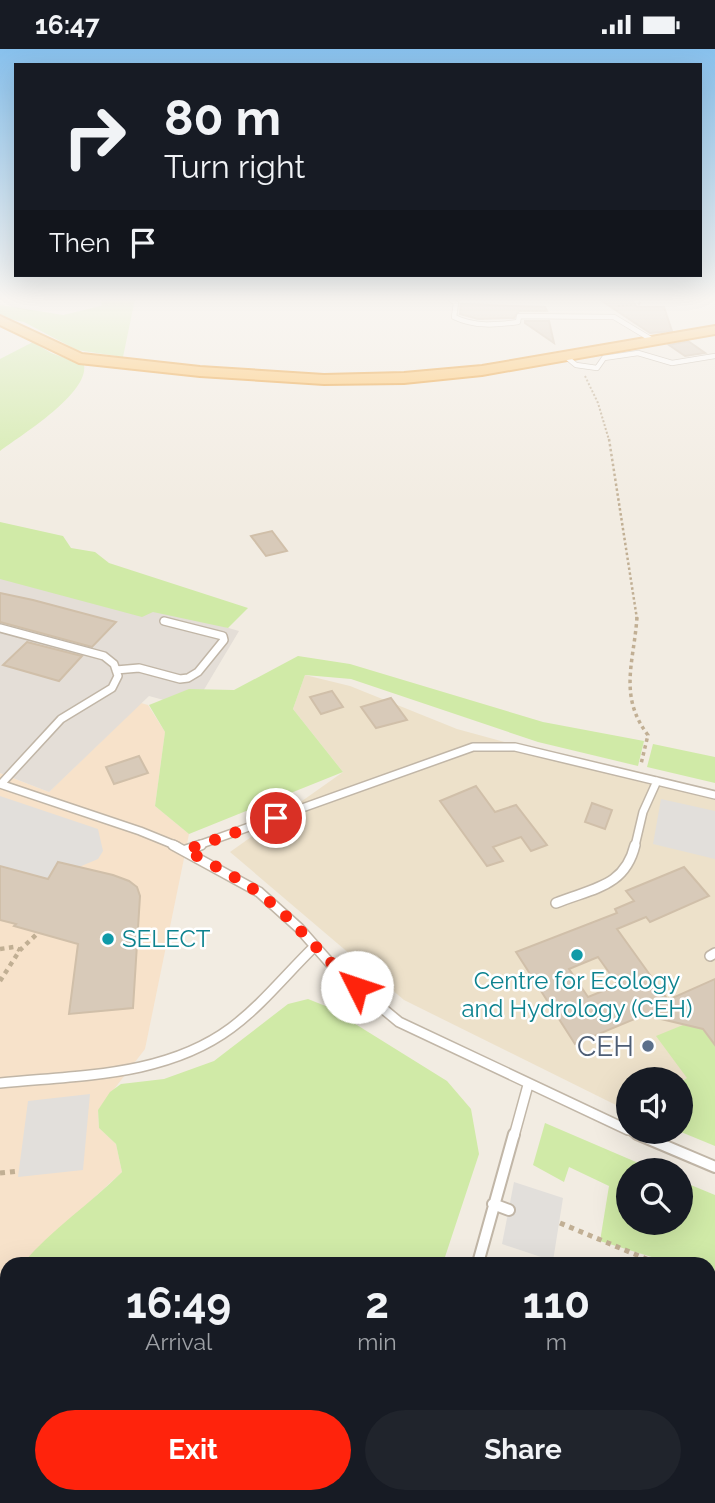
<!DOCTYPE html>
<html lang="en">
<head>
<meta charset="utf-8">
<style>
  :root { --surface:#171b24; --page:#20242c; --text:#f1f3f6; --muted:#9ea1a6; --accent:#ff230c }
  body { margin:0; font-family:Raleway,sans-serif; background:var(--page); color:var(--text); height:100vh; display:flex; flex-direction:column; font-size:26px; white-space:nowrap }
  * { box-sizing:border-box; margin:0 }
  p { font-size:23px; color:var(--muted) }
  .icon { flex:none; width:38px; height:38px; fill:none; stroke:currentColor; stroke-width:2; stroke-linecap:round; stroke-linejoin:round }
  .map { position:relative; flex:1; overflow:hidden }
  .drawer { position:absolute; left:0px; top:1208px; width:716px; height:247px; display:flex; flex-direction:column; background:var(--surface); border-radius:21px 21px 0 0; box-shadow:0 7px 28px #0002 }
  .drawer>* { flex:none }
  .hud { position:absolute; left:14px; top:14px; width:688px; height:214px; border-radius:0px; box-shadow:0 7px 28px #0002; background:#171b24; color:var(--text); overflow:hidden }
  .controls { position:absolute; left:616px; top:1018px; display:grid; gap:14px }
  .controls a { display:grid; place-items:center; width:77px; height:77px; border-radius:50%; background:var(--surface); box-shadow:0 7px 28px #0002; font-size:35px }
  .pin { position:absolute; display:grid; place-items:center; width:60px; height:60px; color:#fff; margin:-30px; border:4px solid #fff; border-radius:50%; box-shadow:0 2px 7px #0007 }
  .me { position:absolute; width:77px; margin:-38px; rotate:311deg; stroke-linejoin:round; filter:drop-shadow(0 0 5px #0008) }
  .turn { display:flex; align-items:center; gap:24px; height:147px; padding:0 35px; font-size:32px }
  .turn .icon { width:91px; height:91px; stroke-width:2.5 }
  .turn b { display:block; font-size:49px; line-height:60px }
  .then { display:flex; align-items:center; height:66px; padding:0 35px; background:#0003; gap:14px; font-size:26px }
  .eta { display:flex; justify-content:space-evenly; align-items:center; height:119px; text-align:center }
  .eta b { font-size:42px; font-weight:700; line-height:49px }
  .primary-button { display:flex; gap:14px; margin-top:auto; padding:14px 35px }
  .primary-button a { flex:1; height:80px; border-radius:42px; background:var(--accent); color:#fff; font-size:28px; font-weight:700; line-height:80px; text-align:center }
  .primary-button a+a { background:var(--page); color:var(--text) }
  .status { display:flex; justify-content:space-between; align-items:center; height:49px; padding:0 35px; background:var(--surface); direction:ltr }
  .status svg { height:19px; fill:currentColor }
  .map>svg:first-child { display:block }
  .commercial { fill:#f7e2ca }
  .industrial { fill:#e4ded7 }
  .education { fill:#ede1ca }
  .green { fill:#d0eaa7 }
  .parking { fill:#e2dfdb }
  .building { fill:#d8cab9; stroke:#d0bfa9; stroke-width:2; fill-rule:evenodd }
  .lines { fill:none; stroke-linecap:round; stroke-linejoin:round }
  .lane-far3-casing { stroke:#c1b6a7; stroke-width:6 }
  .lane-far2-casing { stroke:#c1b6a7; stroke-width:10 }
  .lane-far1-casing { stroke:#c1b6a7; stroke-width:12 }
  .lane-casing { stroke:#c1b6a7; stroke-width:14 }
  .highway-casing { stroke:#e89626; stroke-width:4 }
  .path-far4 { stroke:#c1af94; stroke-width:2; stroke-dasharray:2 2; stroke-linecap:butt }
  .path-far3 { stroke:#c1af94; stroke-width:2.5; stroke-dasharray:2.5 2.5; stroke-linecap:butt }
  .path-far2 { stroke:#c1af94; stroke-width:3.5; stroke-dasharray:3.5 3.5; stroke-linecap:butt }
  .path-far1 { stroke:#c1af94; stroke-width:4.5; stroke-dasharray:4.5 4.5; stroke-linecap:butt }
  .path { stroke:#c1af94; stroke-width:5; stroke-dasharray:5 5; stroke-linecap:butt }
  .lane-far3 { stroke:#fff; stroke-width:4.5 }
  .lane-far2 { stroke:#fff; stroke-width:7 }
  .lane-far1 { stroke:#fff; stroke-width:9 }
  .lane { stroke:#fff; stroke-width:10 }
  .highway { fill:#ffc160; fill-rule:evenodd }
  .route { stroke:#ff230c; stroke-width:12; stroke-dasharray:0 21.6 }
  .culture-dot { fill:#0f9aa8; stroke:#fff; stroke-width:2.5 }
  .service-dot { fill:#5c6f8a; stroke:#fff; stroke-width:2.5 }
  .labels { text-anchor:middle; stroke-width:5; stroke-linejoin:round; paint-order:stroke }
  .culture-label { font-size:24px; fill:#0d838f; stroke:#fff; text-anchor:start }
  .near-service-label { font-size:28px; fill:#4e5e75; stroke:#fff; text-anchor:end }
</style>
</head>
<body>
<div class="status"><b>16:47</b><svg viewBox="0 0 49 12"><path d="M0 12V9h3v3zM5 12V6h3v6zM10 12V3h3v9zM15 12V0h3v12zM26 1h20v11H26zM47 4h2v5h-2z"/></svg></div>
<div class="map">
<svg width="715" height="1454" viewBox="0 0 715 1454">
  <rect width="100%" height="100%" fill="#f2ece2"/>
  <!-- commercial -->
  <path class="commercial" d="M141,654L148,656L165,683L155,757L189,785L145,1000L98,1061L99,1079L116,1095L122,1123L23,1214H7V1231L0,1238V724L49,743Z"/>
  <!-- industrial -->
  <path class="industrial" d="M0,513L239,582L193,659L149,647L49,743L0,724Z"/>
  <!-- education -->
  <path class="education" d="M305,626L350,637L457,680L715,751V1094L681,1081V1031H628V1062L404,951L230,803L343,723L293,660Z"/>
  <!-- green -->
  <path class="green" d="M102,250H135L123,308L77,301L24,273L0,268V256L63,266L101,257Z
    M33,293L51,304L84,316C89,345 20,387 0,402V310Z
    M0,473L63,487L71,499L95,503L109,514L248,559L228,579L153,563L142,568L0,530Z
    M298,607L350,615L543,673L644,692L638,717L538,693L351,630L305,626L293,660L343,723L189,785L155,757L165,683L149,656L189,640L234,641Z
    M653,695L715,708V734L647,718Z
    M308,950L328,958L447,1032L471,1060L479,1105L443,1214H23C52,1180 90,1155 122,1123L116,1095L99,1079L98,1061L110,1043L121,1035L164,1030L214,1012L288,955Z
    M683,976L703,980L715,996V1097L681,1083V1033L687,1029L656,987Z
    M545,1074L657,1122H628V1174H681V1132L715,1146V1248L709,1241V1214H671L600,1192L609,1137L569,1118L564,1133L533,1116Z
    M7,1233V1447H314L307,1454H0V1241Z
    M709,1268L715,1270V1454H464L463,1447H709Z"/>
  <!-- parking -->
  <path class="parking" d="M0,747L98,780L103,802L98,810L79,818L58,813L48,830L0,817Z
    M661,750L715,762V810L653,795Z
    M90,1045L83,1121L18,1128L28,1052Z
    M514,1133L563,1149L553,1212L502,1195Z"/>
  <!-- building -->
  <path class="building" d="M599,250H631L637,258H664L672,282L650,284Z
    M461,255L545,258L547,262H519L514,269L478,270L460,265Z
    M525,272H549L554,294L525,274Z
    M688,292L705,304L685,307L669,296Z
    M272,482L287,502L266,507L251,487Z
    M0,544L33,551L116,573L92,598L0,573Z
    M27,593L82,607L59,632L3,616Z
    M332,642L343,658L321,665L310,648Z
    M391,649L407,671L376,679L361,658Z
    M139,707L148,724L114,735L106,718Z
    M476,737L495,763L516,756L547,796L531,802L521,788L493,798L503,812L487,817L440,752Z
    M592,754L612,761L605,780L585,773Z
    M58,813L113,826L129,832L137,838L140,847L133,959L69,965L78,895L14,877L16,875L0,871V817L48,830Z
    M684,818L709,847L650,873L646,868L617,880L668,951L715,930V996L703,980L644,966L575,995L516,903L617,864L615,860L634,852L626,842ZM598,908L618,936L588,948L569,920Z"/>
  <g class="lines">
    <!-- lane-far3 casing -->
    <g class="lane-far3-casing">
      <path id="lane-far3" d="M450,250L456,254L454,268C475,278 496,276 518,273L519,267L614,268L654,292
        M565,307L576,316L597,319L604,309L638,304L672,314L715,307"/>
    </g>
    <!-- lane-far2 casing -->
    <g class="lane-far2-casing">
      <path id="lane-far2" d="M0,579L104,607L114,615L118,627L112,639L61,670L1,735
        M116,621L139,619L180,630L188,629L198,623L224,591L223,587L164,572
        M0,735L140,782L177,797
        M196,797L473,698H515L715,746
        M635,797L643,763L657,732"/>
    </g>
    <!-- lane-far1 casing -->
    <g class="lane-far1-casing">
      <path id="lane-far1" d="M173,796L259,843L299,879L336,921L399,973L628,1081
        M186,801L201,796
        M556,854C593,839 625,838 635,796
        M710,907L715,904
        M0,1034C78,1026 165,1028 231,979C262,956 287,924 315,897
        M633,1083L642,1087
        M514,1087L528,1036"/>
    </g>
    <!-- lane casing -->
    <g class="lane-casing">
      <path id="lane" d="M637,1085L715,1118
        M493,1155L509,1161
        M478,1214L514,1085
        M337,1454L343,1447"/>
    </g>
    <!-- highway casing -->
    <g class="highway-casing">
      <path id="highway" d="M0,267L82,305L200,318L324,326L404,324L482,317L715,277V285L482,326L404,334L324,335L200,327L79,314L0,276Z"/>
    </g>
    <!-- path-far4 -->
    <path class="path-far4" d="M618,257L641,255L637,250
      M585,327L598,354L609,391"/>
    <!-- path-far3 -->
    <path class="path-far3" d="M609,390L637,570"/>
    <!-- path-far2 -->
    <path class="path-far2" d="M637,568C634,613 618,647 648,686L641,715"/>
    <!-- path-far1 -->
    <path class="path-far1" d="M0,900L14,898L20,901
      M0,932L20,901L38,884"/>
    <!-- path -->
    <path class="path" d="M0,1124L19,1122
      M560,1174L656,1214
      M709,1249L715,1255"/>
    <!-- lane-far3 -->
    <use href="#lane-far3" class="lane-far3"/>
    <!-- lane-far2 -->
    <use href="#lane-far2" class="lane-far2"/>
    <!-- lane-far1 -->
    <use href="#lane-far1" class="lane-far1"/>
    <!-- lane -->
    <use href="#lane" class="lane"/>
    <!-- highway -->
    <use href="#highway" class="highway"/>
  </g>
  <!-- sky -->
  <linearGradient id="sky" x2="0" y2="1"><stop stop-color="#88c1ed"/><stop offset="0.55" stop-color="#f9f6f2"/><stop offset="1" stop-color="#f9f6f2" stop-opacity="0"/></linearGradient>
  <rect width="715" height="454" fill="url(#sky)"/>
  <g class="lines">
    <!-- route -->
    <path class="route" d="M276,769L186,801C210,815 238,828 260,845C296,872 323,909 357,938"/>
  </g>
  <!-- markers -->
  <g class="culture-dot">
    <circle cx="108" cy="890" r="7"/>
    <circle cx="577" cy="906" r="7"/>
  </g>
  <circle class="service-dot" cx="648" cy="997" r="7"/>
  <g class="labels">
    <!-- culture labels -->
    <g class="culture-label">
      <text x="122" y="898">SELECT</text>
      <text x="577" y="940" text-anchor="middle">Centre for Ecology<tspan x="577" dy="28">and Hydrology (CEH)</tspan></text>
    </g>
    <!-- near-service labels -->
    <g class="near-service-label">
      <text x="634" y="1007">CEH</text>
    </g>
  </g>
</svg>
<div class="controls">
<a><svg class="icon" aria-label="sound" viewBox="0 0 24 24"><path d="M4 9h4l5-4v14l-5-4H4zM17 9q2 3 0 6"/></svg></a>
<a><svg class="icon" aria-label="search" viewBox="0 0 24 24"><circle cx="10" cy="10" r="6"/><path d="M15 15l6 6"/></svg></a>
</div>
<div class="pin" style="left:276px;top:769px;background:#d93025"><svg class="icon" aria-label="arrive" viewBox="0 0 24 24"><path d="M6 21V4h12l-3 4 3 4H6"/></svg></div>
<svg class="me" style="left:357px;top:938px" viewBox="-20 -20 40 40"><circle r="19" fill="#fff"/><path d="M0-13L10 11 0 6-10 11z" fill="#ff230c"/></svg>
<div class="hud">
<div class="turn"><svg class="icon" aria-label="right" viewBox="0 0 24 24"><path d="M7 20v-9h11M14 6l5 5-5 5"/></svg><div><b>80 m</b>Turn right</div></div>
<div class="then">Then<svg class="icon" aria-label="arrive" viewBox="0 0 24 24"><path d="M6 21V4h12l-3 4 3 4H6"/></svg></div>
</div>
<section class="drawer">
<div class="eta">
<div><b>16:49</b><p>Arrival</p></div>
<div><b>2</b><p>min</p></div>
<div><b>110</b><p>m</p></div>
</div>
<div class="primary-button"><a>Exit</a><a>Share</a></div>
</section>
</div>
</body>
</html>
